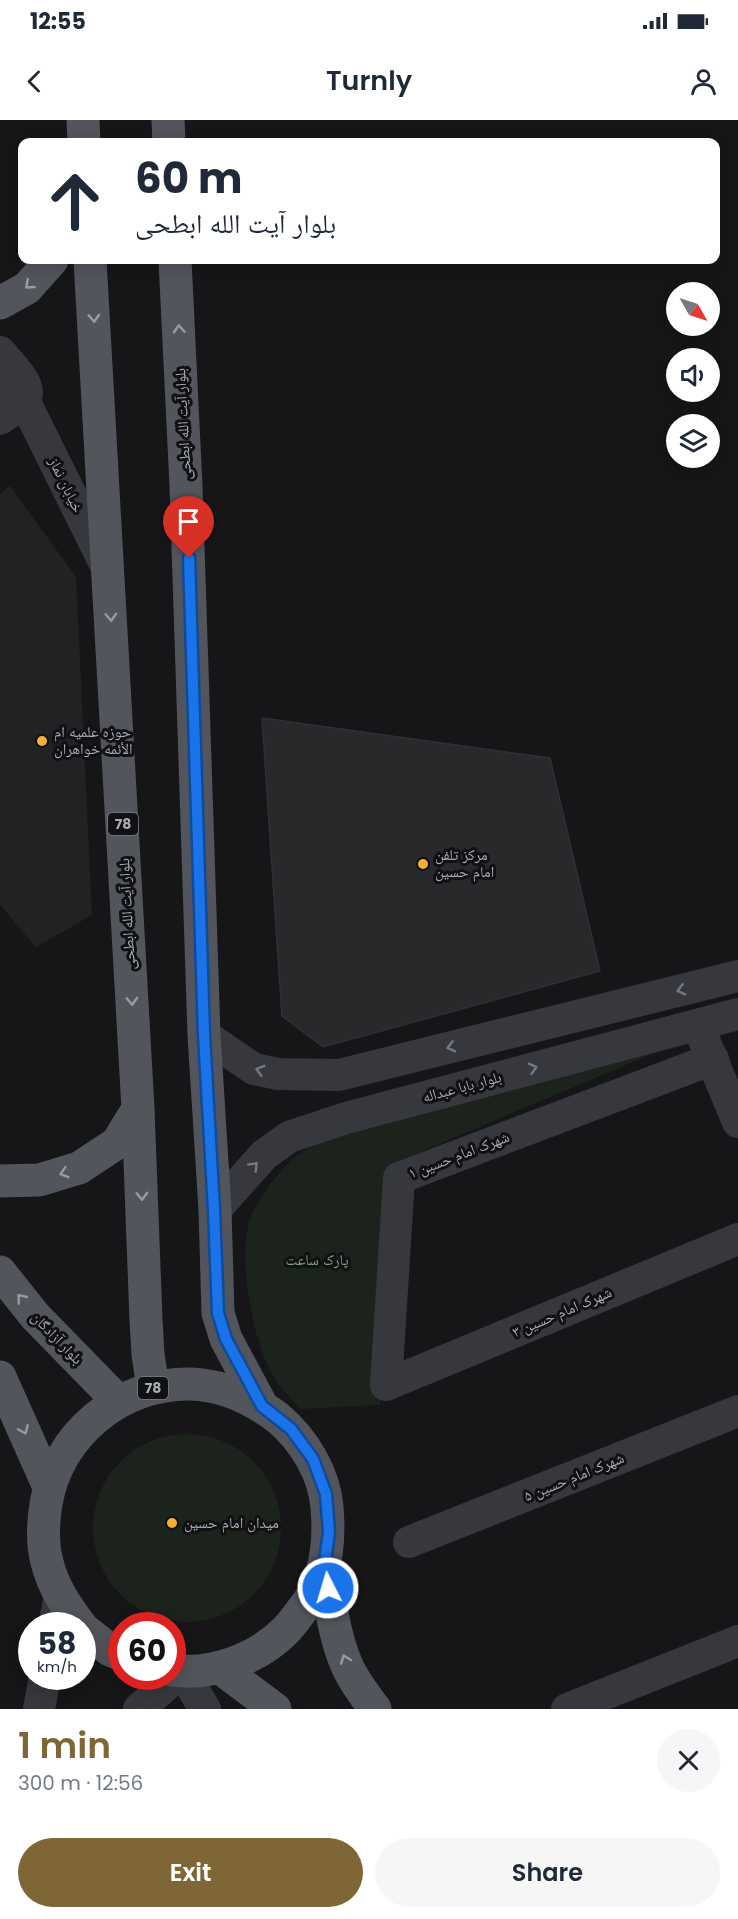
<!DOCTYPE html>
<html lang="en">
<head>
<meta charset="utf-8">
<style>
  :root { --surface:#fff; --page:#f6f6f7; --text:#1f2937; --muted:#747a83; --accent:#7e6636 }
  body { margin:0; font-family:Poppins,"Noto Naskh Arabic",sans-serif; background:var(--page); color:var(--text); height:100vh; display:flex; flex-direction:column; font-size:22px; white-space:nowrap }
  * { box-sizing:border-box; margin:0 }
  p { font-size:20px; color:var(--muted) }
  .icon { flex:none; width:33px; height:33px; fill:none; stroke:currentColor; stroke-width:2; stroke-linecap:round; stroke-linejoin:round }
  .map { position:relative; height:1589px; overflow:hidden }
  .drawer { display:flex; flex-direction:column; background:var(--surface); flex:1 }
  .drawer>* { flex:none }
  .guide { position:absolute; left:18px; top:18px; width:702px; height:126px; border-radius:12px; box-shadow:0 3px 15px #0003; background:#fff; color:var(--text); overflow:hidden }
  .needle { width:39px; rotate:129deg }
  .fabs { position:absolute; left:666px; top:162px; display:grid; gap:12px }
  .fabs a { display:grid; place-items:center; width:54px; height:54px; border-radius:50%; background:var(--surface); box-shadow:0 3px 15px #0003; font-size:30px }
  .speed { position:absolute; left:18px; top:1492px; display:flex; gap:12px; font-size:30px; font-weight:700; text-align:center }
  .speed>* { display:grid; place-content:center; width:78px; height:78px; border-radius:50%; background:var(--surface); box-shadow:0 3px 15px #0003; line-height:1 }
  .speed small { font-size:15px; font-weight:400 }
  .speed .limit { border:9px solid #d22; background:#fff; color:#111 }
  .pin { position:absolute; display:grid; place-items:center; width:51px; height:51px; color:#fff; margin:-62px -26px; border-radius:50% 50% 50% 0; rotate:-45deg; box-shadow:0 0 6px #0007 }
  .pin .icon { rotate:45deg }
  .me { position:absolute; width:66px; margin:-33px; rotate:355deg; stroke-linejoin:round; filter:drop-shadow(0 0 4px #0008) }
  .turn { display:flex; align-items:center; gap:21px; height:126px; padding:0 18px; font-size:27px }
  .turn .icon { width:78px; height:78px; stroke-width:2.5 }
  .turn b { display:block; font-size:42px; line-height:51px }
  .round { display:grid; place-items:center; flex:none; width:63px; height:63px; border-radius:32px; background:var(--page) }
  .headline { display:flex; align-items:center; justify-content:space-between; height:102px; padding:0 18px }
  h1 { font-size:36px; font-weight:600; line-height:45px; color:var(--accent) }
  .button { display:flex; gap:12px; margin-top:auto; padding:12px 18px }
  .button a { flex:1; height:69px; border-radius:36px; background:var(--accent); color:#fff; font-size:24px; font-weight:600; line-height:69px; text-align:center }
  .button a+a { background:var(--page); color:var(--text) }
  .status { display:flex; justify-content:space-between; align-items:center; height:42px; padding:0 30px; background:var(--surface); direction:ltr }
  .status svg { height:16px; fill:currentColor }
  header { display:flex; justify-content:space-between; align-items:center; height:78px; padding:0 18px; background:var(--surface); font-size:27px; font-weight:600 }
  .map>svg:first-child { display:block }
  .built { fill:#222225 }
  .green { fill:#1c231d }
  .building { fill:#29292c; stroke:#303034; stroke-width:1.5 }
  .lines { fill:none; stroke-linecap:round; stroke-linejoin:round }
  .minor { stroke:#37383d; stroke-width:32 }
  .major { stroke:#53555c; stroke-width:33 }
  .oneway { stroke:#979ba6 }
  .oneway2 { stroke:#757881 }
  .route-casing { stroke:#114b97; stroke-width:15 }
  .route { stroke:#1a73e8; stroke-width:10 }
  .poi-dot { fill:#f2b134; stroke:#111113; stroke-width:2 }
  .labels { text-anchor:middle; stroke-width:6; stroke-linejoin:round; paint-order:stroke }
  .shield { fill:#111113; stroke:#7b7e86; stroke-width:1.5 }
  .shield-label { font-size:14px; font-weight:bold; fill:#a8adb8 }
  .street-label { font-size:15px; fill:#a8adb8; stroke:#111113 }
  .poi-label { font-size:15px; fill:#a8adb8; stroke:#111113; text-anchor:start }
  .park-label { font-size:15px; fill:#7fa381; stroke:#111113 }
</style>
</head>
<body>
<div class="status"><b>12:55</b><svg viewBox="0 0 49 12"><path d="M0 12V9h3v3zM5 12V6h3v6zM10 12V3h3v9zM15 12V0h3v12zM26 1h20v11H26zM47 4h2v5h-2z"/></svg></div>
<header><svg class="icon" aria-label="back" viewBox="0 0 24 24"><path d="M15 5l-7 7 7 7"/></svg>Turnly<svg class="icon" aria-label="person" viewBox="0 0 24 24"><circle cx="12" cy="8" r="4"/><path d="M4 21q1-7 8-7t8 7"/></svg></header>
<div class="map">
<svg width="738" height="1589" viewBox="0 0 738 1589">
  <rect width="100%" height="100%" fill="#161618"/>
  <!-- built -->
  <path class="built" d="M10,366L76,457L92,795L36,827L0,785V374Z"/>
  <!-- green -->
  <path class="green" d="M678,923L394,1043L380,1285L300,1289C291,1278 278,1266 271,1253C253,1218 238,1141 249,1102C254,1084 279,1051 293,1039C313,1022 340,1016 364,1008Z
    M93 1408a94 94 0 1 1 188 0a94 94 0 1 1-188 0Z"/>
  <!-- building -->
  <path class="building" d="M262,598L550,638L600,851L323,927L282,896Z"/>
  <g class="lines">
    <!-- minor -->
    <path class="minor" d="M0,232C8,242 32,264 26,277C22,285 8,293 0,299
      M0,261L14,277L24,280L108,450
      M204,915L254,949L278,954L339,955L738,856
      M704,920L738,1002
      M713,939L399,1058L386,1265L738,1119
      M215,1090L264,1035L289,1017L346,998L738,894
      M409,1422L738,1291
      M54,1506L60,1476
      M39,1589L45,1557
      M139,1589L182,1551L205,1589
      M567,1589L738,1521"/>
    <!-- major -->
    <path class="major" d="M83,0L84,22
      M168,0L169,22
      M90,140L138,989L146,1200L148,1234L153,1268
      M175,140L186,366L204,915L215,1090L218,1193L226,1219L262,1286
      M0,183L27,168L52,140
      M0,1061L39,1060L79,1048L117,1023L138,989
      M0,1152L35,1196L118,1281
      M0,1257L49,1367
      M323,1449C331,1482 334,1519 349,1550C356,1564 366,1577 375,1589
      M81,1506C66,1486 53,1467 47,1442C42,1424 43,1403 46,1384C57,1315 120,1263 190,1264C222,1265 253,1279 278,1298C304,1320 324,1353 327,1387C330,1422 326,1462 302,1490C297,1497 291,1505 285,1511C257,1539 211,1556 172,1550
      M82,1508L110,1530L122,1535
      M219,1547L275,1589"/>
  </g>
  <!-- one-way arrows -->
  <defs><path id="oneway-chevron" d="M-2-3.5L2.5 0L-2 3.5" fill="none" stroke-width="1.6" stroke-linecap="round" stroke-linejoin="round" transform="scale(1.5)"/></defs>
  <g class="oneway">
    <use href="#oneway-chevron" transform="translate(29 165) rotate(139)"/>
    <use href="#oneway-chevron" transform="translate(94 198) rotate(87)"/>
    <use href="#oneway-chevron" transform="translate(179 209) rotate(-93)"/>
    <use href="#oneway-chevron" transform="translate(111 497) rotate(87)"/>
    <use href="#oneway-chevron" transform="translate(132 881) rotate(87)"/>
    <use href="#oneway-chevron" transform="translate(64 1053) rotate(163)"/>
    <use href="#oneway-chevron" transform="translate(142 1076) rotate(88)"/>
    <use href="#oneway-chevron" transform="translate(21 1178) rotate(-129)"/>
    <use href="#oneway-chevron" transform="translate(24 1310) rotate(67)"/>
    <use href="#oneway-chevron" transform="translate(345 1539) rotate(-110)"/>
  </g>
  <g class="oneway2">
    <use href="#oneway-chevron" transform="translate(681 870) rotate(166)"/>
    <use href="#oneway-chevron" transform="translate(451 927) rotate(166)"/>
    <use href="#oneway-chevron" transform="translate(533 948) rotate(-15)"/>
    <use href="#oneway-chevron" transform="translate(260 950) rotate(-164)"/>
    <use href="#oneway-chevron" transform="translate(254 1046) rotate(-46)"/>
  </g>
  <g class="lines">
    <!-- route casing -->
    <g class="route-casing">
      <path id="route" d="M189,438L204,915L214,1090L218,1193L226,1219L262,1286L291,1309L313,1339L326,1374L329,1412L324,1449L328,1468"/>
    </g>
    <!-- route -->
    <use href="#route" class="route"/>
  </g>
  <!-- markers -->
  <g class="poi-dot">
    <circle cx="42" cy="621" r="6"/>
    <circle cx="423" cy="744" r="6"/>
    <circle cx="172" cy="1403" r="6"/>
  </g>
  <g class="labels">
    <!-- shield labels -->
    <g class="shield">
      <rect x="108" y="693" width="30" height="22" rx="4.5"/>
      <rect x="138" y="1257" width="30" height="22" rx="4.5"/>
    </g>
    <g class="shield-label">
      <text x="123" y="709">78</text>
      <text x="153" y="1273">78</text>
    </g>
    <!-- street labels -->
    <g class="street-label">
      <text transform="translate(183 304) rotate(-93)" y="5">بلوار آیت الله ابطحی</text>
      <text transform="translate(66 365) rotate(64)" y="5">خیابان نماز</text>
      <text transform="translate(127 794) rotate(-93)" y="5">بلوار آیت الله ابطحی</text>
      <text transform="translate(462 967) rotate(-15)" y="5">بلوار بابا عبداله</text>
      <text transform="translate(459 1035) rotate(-21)" y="5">شهرک امام حسین ۱</text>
      <text transform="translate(562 1192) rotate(-23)" y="5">شهرک امام حسین ۳</text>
      <text transform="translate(57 1218) rotate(46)" y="5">بلوار آزادگان</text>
      <text transform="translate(574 1357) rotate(-22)" y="5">شهرک امام حسین ۵</text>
    </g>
    <!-- poi labels -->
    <g class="poi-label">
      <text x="54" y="617">حوزه علمیه ام<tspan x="54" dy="17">الأئمه خواهران</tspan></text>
      <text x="435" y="740">مرکز تلفن<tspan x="435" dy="17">امام حسین</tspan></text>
      <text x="184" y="1408">میدان امام حسین</text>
    </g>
    <!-- park labels -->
    <g class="park-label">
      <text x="317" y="1145">پارک ساعت</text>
    </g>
  </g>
</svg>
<div class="fabs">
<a><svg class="needle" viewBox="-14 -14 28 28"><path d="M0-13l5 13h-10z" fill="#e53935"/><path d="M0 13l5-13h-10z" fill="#747a83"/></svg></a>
<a><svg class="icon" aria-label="sound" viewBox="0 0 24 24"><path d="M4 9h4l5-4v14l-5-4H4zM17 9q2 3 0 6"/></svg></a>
<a><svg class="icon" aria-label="layers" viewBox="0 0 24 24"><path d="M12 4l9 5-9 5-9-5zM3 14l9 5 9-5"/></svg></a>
</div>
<div class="speed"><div>58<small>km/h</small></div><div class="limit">60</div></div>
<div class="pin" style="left:189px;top:438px;background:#d93025"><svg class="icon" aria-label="arrive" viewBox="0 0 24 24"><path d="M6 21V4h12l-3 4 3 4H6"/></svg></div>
<svg class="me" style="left:328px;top:1468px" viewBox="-20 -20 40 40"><circle r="17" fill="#1a73e8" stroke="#fff" stroke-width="3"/><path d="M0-11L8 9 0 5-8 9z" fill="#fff"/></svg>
<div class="guide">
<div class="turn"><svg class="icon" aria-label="ahead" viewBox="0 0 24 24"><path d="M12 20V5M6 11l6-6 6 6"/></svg><div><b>60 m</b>بلوار آیت الله ابطحی</div></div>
</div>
</div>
<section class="drawer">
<div class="headline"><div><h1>1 min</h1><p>300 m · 12:56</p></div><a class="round"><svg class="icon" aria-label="close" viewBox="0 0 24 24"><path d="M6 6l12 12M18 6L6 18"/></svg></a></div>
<div class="button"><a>Exit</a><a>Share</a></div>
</section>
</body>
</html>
